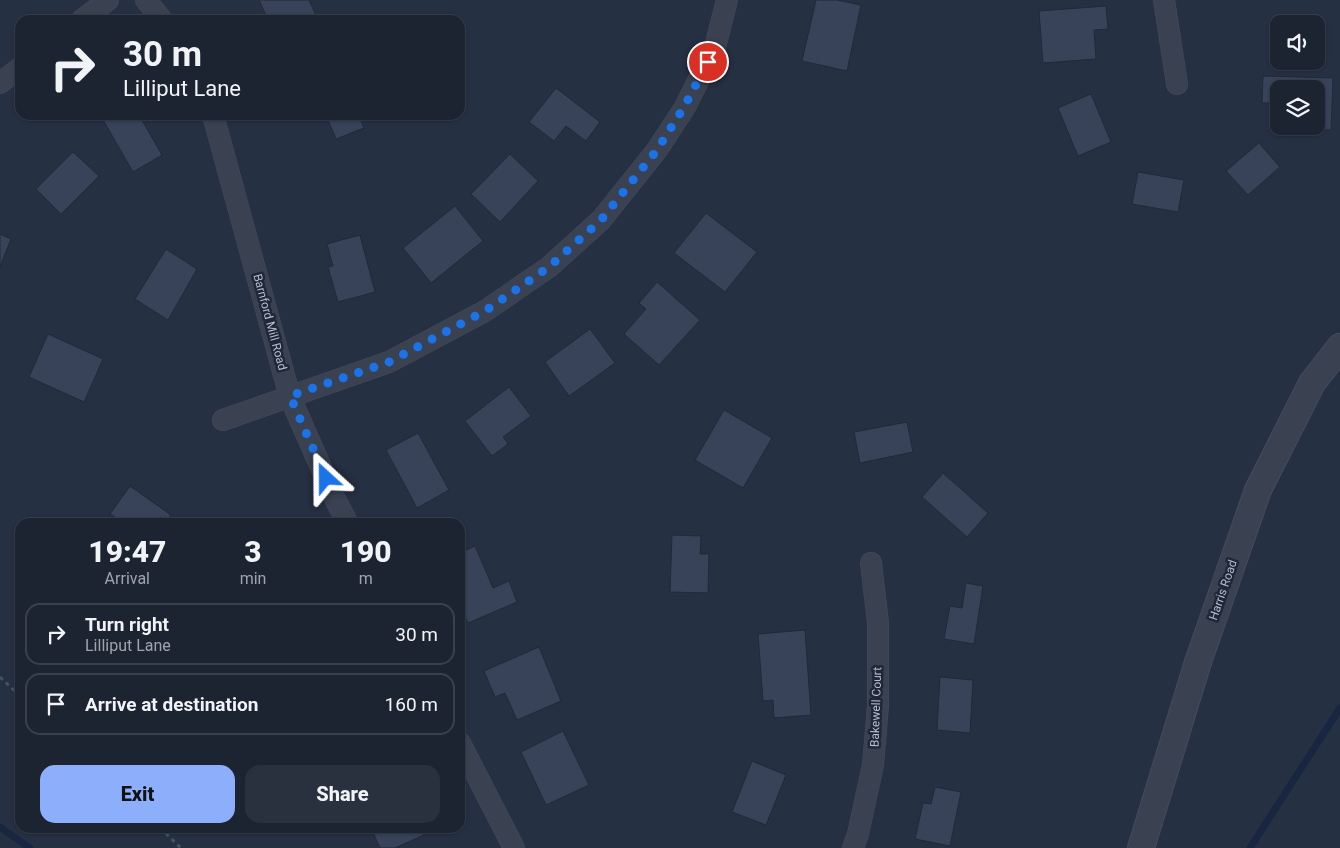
<!DOCTYPE html>
<html lang="en">
<head>
<meta charset="utf-8">
<style>
  :root { --surface:#1c2432; --page:#29303e; --text:#f1f3f6; --muted:#a0a4ac; --line:#3a414d; --accent:#8daffb }
  body { margin:0; font-family:Roboto,sans-serif; background:var(--page); color:var(--text); height:100vh; display:flex; flex-direction:column; font-size:19px; white-space:nowrap }
  * { box-sizing:border-box; margin:0 }
  p { font-size:16px; color:var(--muted) }
  .icon { flex:none; width:28px; height:28px; fill:none; stroke:currentColor; stroke-width:2; stroke-linecap:round; stroke-linejoin:round }
  .map { position:relative; flex:1; overflow:hidden }
  .drawer { position:absolute; left:15px; top:518px; width:450px; height:315px; display:flex; flex-direction:column; background:var(--surface); border-radius:15px; box-shadow:0 1px 4px #0004,0 0 0 1px var(--line) }
  .drawer>* { flex:none }
  .top-card { position:absolute; left:15px; top:15px; width:450px; height:105px; border-radius:15px; box-shadow:0 1px 4px #0004,0 0 0 1px var(--line); background:#1c2432; color:var(--text); overflow:hidden }
  .tools { position:absolute; left:1270px; top:15px; display:grid; gap:10px }
  .tools a { display:grid; place-items:center; width:55px; height:55px; border-radius:10px; background:var(--surface); box-shadow:0 1px 4px #0004,0 0 0 1px var(--line); font-size:25px }
  .pin { position:absolute; display:grid; place-items:center; width:42px; height:42px; color:#fff; margin:-21px; border:2px solid #fff; border-radius:50%; box-shadow:0 1px 5px #0007 }
  .me { position:absolute; width:55px; margin:-28px; rotate:336deg; stroke-linejoin:round; filter:drop-shadow(0 0 4px #0008) }
  .turn { display:flex; align-items:center; gap:18px; height:105px; padding:0 25px; font-size:22px }
  .turn .icon { width:65px; height:65px; stroke-width:2.5 }
  .turn b { display:block; font-size:35px; line-height:42px }
  .eta { display:flex; justify-content:space-evenly; align-items:center; height:85px; text-align:center }
  .eta b { font-size:30px; font-weight:800; line-height:35px }
  .primary-button { display:flex; gap:10px; margin-top:auto; padding:10px 25px }
  .primary-button a { flex:1; height:58px; border-radius:15px; background:var(--accent); color:#111; font-size:20px; font-weight:800; line-height:58px; text-align:center }
  .primary-button a+a { background:var(--page); color:var(--text) }
  ul { padding:0; list-style:none }
  li { display:flex; align-items:center; gap:15px; height:62px; margin:0 10px 8px; padding:0 15px; border:2px solid var(--line); border-radius:15px }
  li div { flex:1 }
  li b { display:block; font-size:19px }
  li em { font-style:normal }
  .map>svg:first-child { display:block }
  .lines { fill:none; stroke-linecap:round; stroke-linejoin:round }
  .stream { stroke:#182642; stroke-width:7 }
  .building { fill:#384359; stroke:#21293a }
  .minor-casing { stroke:#444b5c; stroke-width:22 }
  .tertiary-casing { stroke:#444b5c; stroke-width:28 }
  .path { stroke:#41575b; stroke-width:3; stroke-dasharray:4 4; stroke-linecap:butt }
  .minor { stroke:#3a4252; stroke-width:21 }
  .tertiary { stroke:#3a4252; stroke-width:26 }
  .route { stroke:#1a73e8; stroke-width:9; stroke-dasharray:0 16.2 }
  .labels { text-anchor:middle; stroke-width:5; stroke-linejoin:round; paint-order:stroke }
  .street-label { font-size:12px; fill:#b7becc; stroke:#1f2738 }
</style>
</head>
<body>
<div class="map">
<svg width="1340" height="848" viewBox="0 0 1340 848">
  <rect width="100%" height="100%" fill="#263043"/>
  <g class="lines">
    <!-- stream -->
    <path class="stream" d="M0,827L30,848
      M1250,848L1340,708"/>
  </g>
  <!-- building -->
  <path class="building" d="M259,0H309L318,20H268Z
    M816,0H837L861,5L847,71L802,61Z
    M1106,6L1108,29L1094,30L1096,59L1043,63L1039,11Z
    M1263,76L1333,78L1331,130L1280,128V126H1316V89H1279V103H1262Z
    M556,88L600,122L586,141L566,126L554,141L529,122Z
    M1091,94L1111,142L1078,156L1058,108Z
    M108,115H139L162,155L133,172L102,118Z
    M309,115H358L364,128L336,139L326,115L312,121Z
    M1259,143L1280,167L1248,195L1226,171Z
    M73,152L99,176L61,214L36,189Z
    M510,154L538,181L500,222L471,194Z
    M1138,172L1184,180L1178,212L1132,204Z
    M455,206L483,241L431,283L403,248Z
    M706,213L757,252L725,292L674,253Z
    M0,234L11,239L0,267Z
    M360,235L375,292L338,302L328,267L333,266L327,244Z
    M166,249L197,269L168,320L135,299Z
    M657,282L700,320L659,365L624,334L646,309L639,303Z
    M590,329L615,363L569,396L545,362Z
    M48,334L103,359L84,402L29,377Z
    M509,387L531,416L503,437L508,444L492,456L465,421Z
    M724,410L772,438L743,488L695,460Z
    M907,422L913,452L860,463L854,432Z
    M418,433L449,490L417,508L386,450Z
    M943,473L988,513L967,537L922,497Z
    M130,486L171,515L166,522H122L110,514Z
    M672,535L701,536L700,554H709L708,593L670,592Z
    M475,546L493,588L509,581L517,602L468,623L460,604V553Z
    M966,583L983,586L974,644L944,639L950,606L962,608Z
    M805,630L811,715L774,718L773,700L763,701L758,634Z
    M539,647L561,701L517,720L505,693L495,697L484,671Z
    M940,677L973,680L970,733L937,730Z
    M563,731L589,785L546,805L521,752Z
    M752,761L786,775L766,825L732,812Z
    M935,787L961,792L950,846L915,839L923,803L931,804Z
    M371,828H420L424,835L395,848H380Z"/>
  <g class="lines">
    <!-- minor casing -->
    <g class="minor-casing">
      <path id="minor" d="M146,0L162,20
        M1164,0L1177,84
        M82,20L108,0
        M0,83L20,68
        M213,115L290,397L333,495L347,522
        M223,420L389,362L485,311L549,267L601,220L657,150L685,107L715,47L727,0
        M460,743L514,848
        M853,848L858,834L873,765L878,706V623L871,563"/>
    </g>
    <!-- tertiary casing -->
    <g class="tertiary-casing">
      <path id="tertiary" d="M1141,848L1198,662L1258,490L1312,383L1340,347"/>
    </g>
    <!-- path -->
    <path class="path" d="M0,677L20,696
      M160,828L181,848"/>
    <!-- minor -->
    <use href="#minor" class="minor"/>
    <!-- tertiary -->
    <use href="#tertiary" class="tertiary"/>
  </g>
  <g class="lines">
    <!-- route -->
    <path class="route" d="M326,478L290,396L389,362L485,311L549,267L601,220L657,150L684,107L708,62"/>
  </g>
  <g class="labels">
    <!-- street labels -->
    <g class="street-label">
      <text transform="translate(270 322) rotate(75)" y="4">Barnford Mill Road</text>
      <text transform="translate(1223 590) rotate(-71)" y="4">Harris Road</text>
      <text transform="translate(876 707) rotate(-88)" y="4">Bakewell Court</text>
    </g>
  </g>
</svg>
<div class="tools">
<a><svg class="icon" aria-label="sound" viewBox="0 0 24 24"><path d="M4 9h4l5-4v14l-5-4H4zM17 9q2 3 0 6"/></svg></a>
<a><svg class="icon" aria-label="layers" viewBox="0 0 24 24"><path d="M12 4l9 5-9 5-9-5zM3 14l9 5 9-5"/></svg></a>
</div>
<div class="pin" style="left:708px;top:62px;background:#d93025"><svg class="icon" aria-label="arrive" viewBox="0 0 24 24"><path d="M6 21V4h12l-3 4 3 4H6"/></svg></div>
<svg class="me" style="left:326px;top:478px" viewBox="-20 -20 40 40"><path d="M0-17L14 15 0 8-14 15z" fill="#1a73e8" stroke="#fff" stroke-width="4"/></svg>
<div class="top-card">
<div class="turn"><svg class="icon" aria-label="right" viewBox="0 0 24 24"><path d="M7 20v-9h11M14 6l5 5-5 5"/></svg><div><b>30 m</b>Lilliput Lane</div></div>
</div>
<section class="drawer">
<div class="eta">
<div><b>19:47</b><p>Arrival</p></div>
<div><b>3</b><p>min</p></div>
<div><b>190</b><p>m</p></div>
</div>
<ul>
<li><svg class="icon" aria-label="right" viewBox="0 0 24 24"><path d="M7 20v-9h11M14 6l5 5-5 5"/></svg><div><b>Turn right</b><p>Lilliput Lane</p></div><em>30 m</em></li>
<li><svg class="icon" aria-label="arrive" viewBox="0 0 24 24"><path d="M6 21V4h12l-3 4 3 4H6"/></svg><div><b>Arrive at destination</b></div><em>160 m</em></li>
</ul>
<div class="primary-button"><a>Exit</a><a>Share</a></div>
</section>
</div>
</body>
</html>
